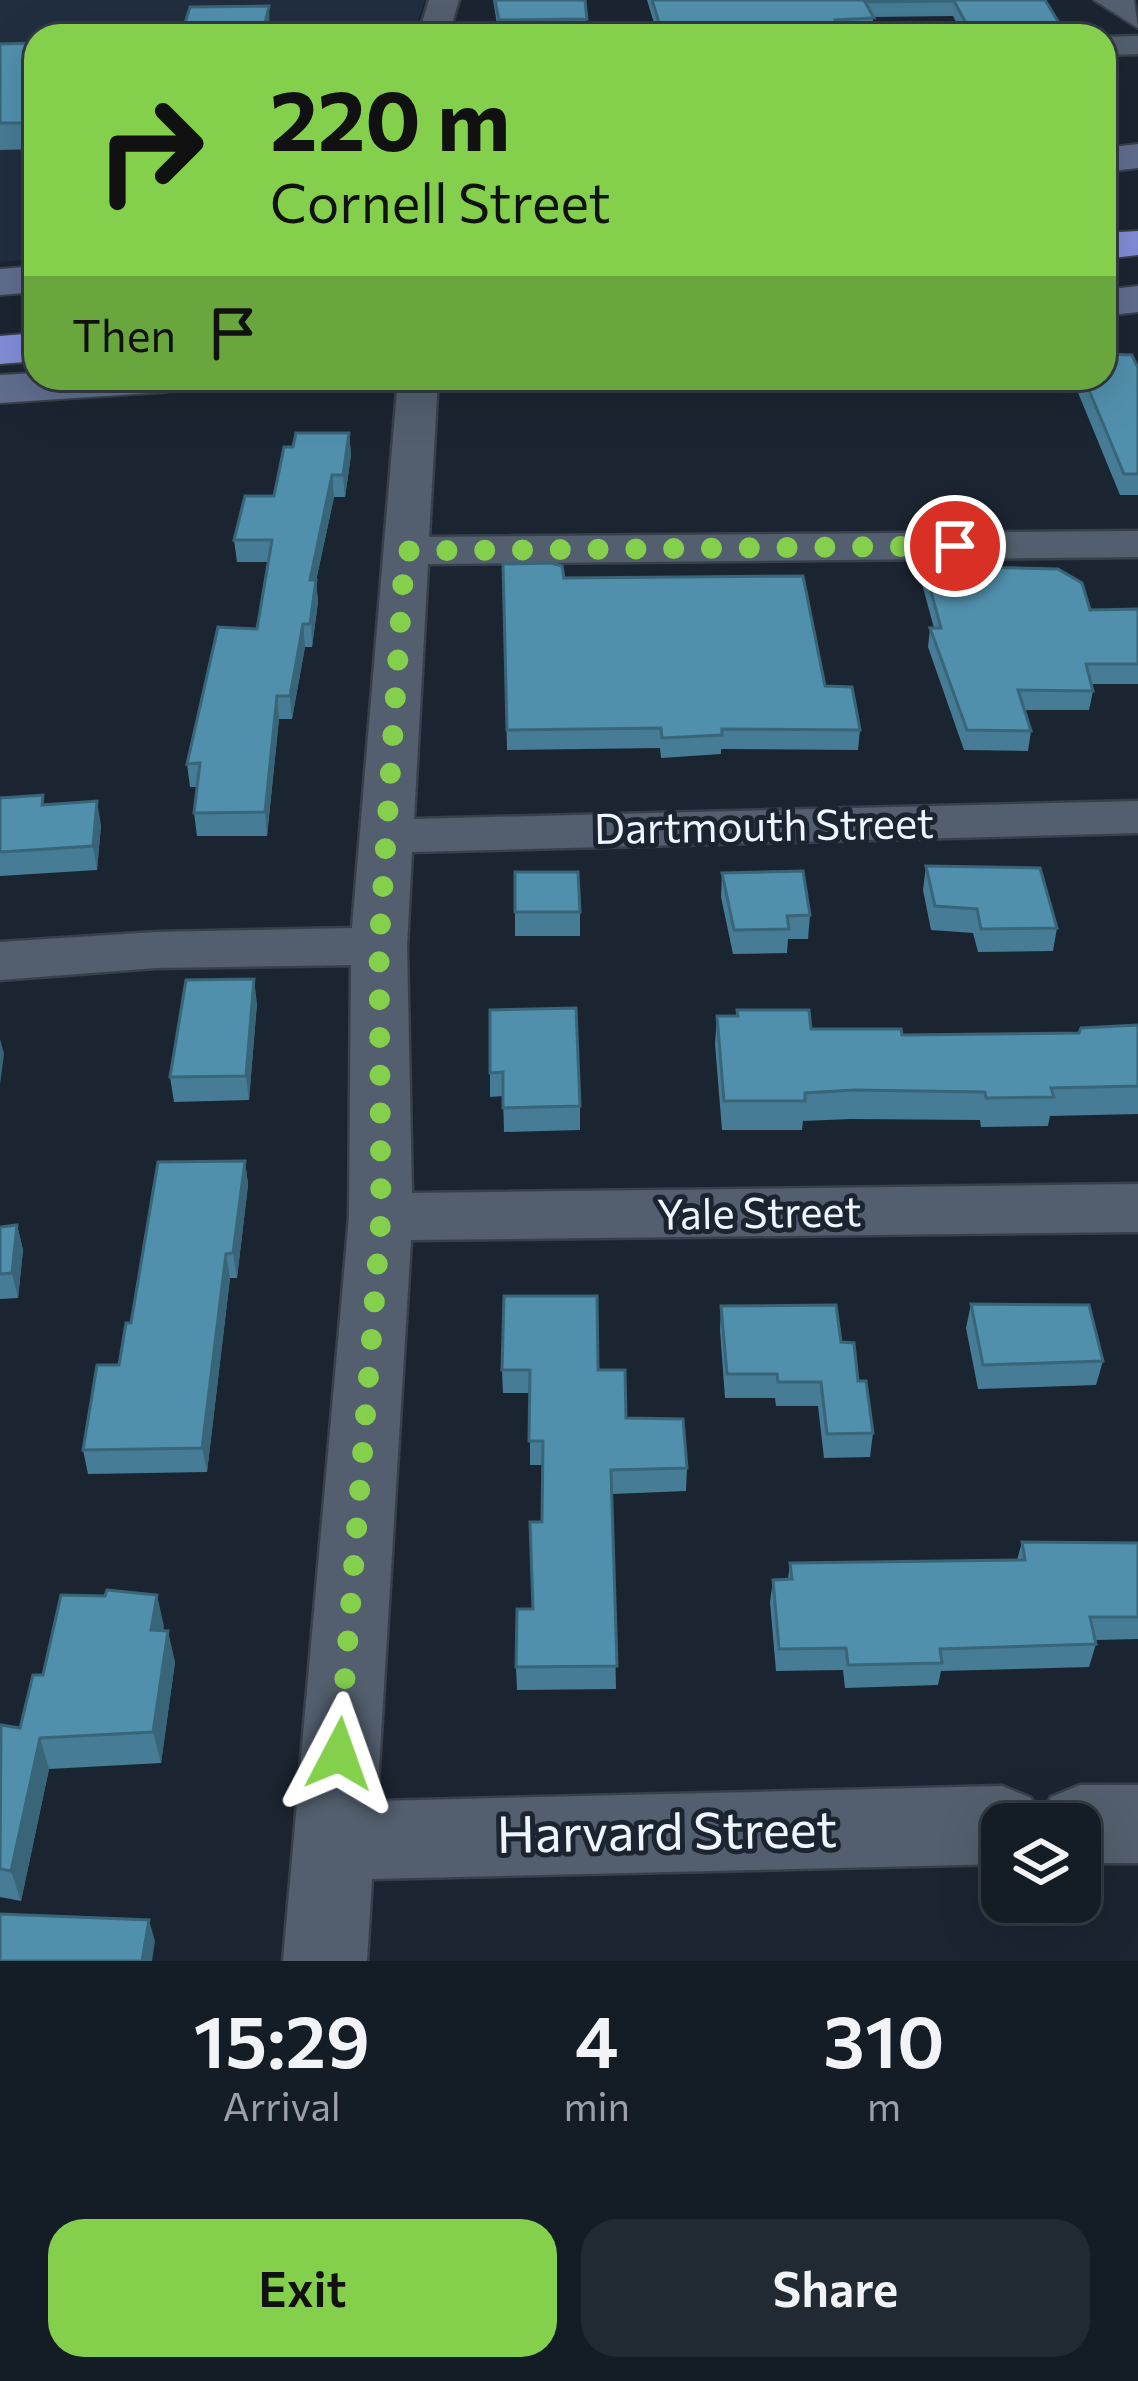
<!DOCTYPE html>
<html lang="en">
<head>
<meta charset="utf-8">
<style>
  :root { --surface:#141c25; --page:#212932; --text:#f1f3f6; --muted:#9da1a7; --line:#333a42; --accent:#84d04d }
  body { margin:0; font-family:Commissioner,sans-serif; background:var(--page); color:var(--text); height:100vh; display:flex; flex-direction:column; font-size:45px; white-space:nowrap }
  * { box-sizing:border-box; margin:0 }
  p { font-size:39px; color:var(--muted) }
  .icon { flex:none; width:66px; height:66px; fill:none; stroke:currentColor; stroke-width:2; stroke-linecap:round; stroke-linejoin:round }
  .map { position:relative; height:1961px; overflow:hidden }
  .sheet { display:flex; flex-direction:column; background:var(--surface); flex:1 }
  .sheet>* { flex:none }
  .guide { position:absolute; left:24px; top:24px; width:1092px; height:366px; border-radius:36px; box-shadow:0 12px 48px #0002,0 0 0 3px var(--line); background:#84d04d; color:#111; overflow:hidden }
  .controls { position:absolute; left:981px; top:1803px; display:grid; gap:24px }
  .controls a { display:grid; place-items:center; width:120px; height:120px; border-radius:24px; background:var(--surface); box-shadow:0 12px 48px #0002,0 0 0 3px var(--line); font-size:60px }
  .pin { position:absolute; display:grid; place-items:center; width:102px; height:102px; color:#fff; margin:-51px; border:6px solid #fff; border-radius:50%; box-shadow:0 3px 12px #0007 }
  .me { position:absolute; width:132px; margin:-66px; rotate:4deg; stroke-linejoin:round; filter:drop-shadow(0 0 9px #0008) }
  .turn { display:flex; align-items:center; gap:42px; height:252px; padding:0 48px; font-size:54px }
  .turn .icon { width:156px; height:156px; stroke-width:2.5 }
  .turn b { display:block; font-size:84px; line-height:102px }
  .then { display:flex; align-items:center; height:114px; padding:0 48px; background:#0003; gap:24px; font-size:45px }
  .eta { display:flex; justify-content:space-evenly; align-items:center; height:204px; text-align:center }
  .eta b { font-size:72px; font-weight:600; line-height:84px }
  .cta { display:flex; gap:24px; margin-top:auto; padding:24px 48px }
  .cta a { flex:1; height:138px; border-radius:36px; background:var(--accent); color:#111; font-size:48px; font-weight:600; line-height:138px; text-align:center }
  .cta a+a { background:var(--page); color:var(--text) }
  .map>svg:first-child { display:block }
  .built { fill:#202e40 }
  .lines { fill:none; stroke-linecap:round; stroke-linejoin:round }
  .minor-casing { stroke:#38414b; stroke-width:5 }
  .tertiary-casing { stroke:#38414b; stroke-width:4 }
  .secondary-casing { stroke:#38414b; stroke-width:4 }
  .motorway-casing { stroke:#38414b; stroke-width:4 }
  .minor { fill:#535f6e; fill-rule:evenodd }
  .tertiary { fill:#535f6e; fill-rule:evenodd }
  .secondary { fill:#616d8e; fill-rule:evenodd }
  .motorway { fill:#828dd7; fill-rule:evenodd }
  .wall { fill:#467c95 }
  .shaded-wall { fill:#396579 }
  .building { fill:#5190ad; stroke:#396579; stroke-width:3 }
  .route { stroke:#84d04d; stroke-width:21; stroke-dasharray:0 37.8 }
  .labels { text-anchor:middle; stroke-width:10; stroke-linejoin:round; paint-order:stroke }
  .street-label { font-size:42px; fill:#eef5fd; stroke:#1b2531 }
  .near-street-label { font-size:51px; fill:#eef5fd; stroke:#1b2531 }
</style>
</head>
<body>
<div class="map">
<svg width="1138" height="1961" viewBox="0 0 1138 1961">
  <rect width="100%" height="100%" fill="#1b2531"/>
  <!-- built -->
  <path class="built" d="M0,0H425L413,36H36V259L0,262Z"/>
  <g class="lines">
    <!-- minor casing -->
    <g class="minor-casing">
      <path id="minor" d="M429,0H459L448,36H418Z
        M1138,36V54L1104,55V37Z
        M398,378H438L429,537L1138,531V557L428,564L414,819L1138,801V833L412,852L407,946L412,1193L1138,1184V1232L411,1240L377,1801L1002,1786L1031,1798L1041,1821L1051,1797L1080,1785H1138V1863H1080V1824H1002V1864L372,1879L367,1961H283L349,1217L351,965L156,968L0,980V942L156,932L352,928Z"/>
    </g>
    <!-- tertiary casing -->
    <g class="tertiary-casing">
      <path id="tertiary" d="M1094,0H1134L1138,28Z"/>
    </g>
    <!-- secondary casing -->
    <g class="secondary-casing">
      <path id="secondary" d="M1138,144V168L1104,172V148Z
        M36,266V292L0,295V269Z
        M1138,286V312L1104,316V290Z
        M36,373V378H188L181,388L165,392L0,403V375Z"/>
    </g>
    <!-- motorway casing -->
    <g class="motorway-casing">
      <path id="motorway" d="M1138,231V255L1104,259V233Z
        M36,333V361L0,364V336Z"/>
    </g>
    <!-- minor -->
    <use href="#minor" class="minor"/>
    <!-- tertiary -->
    <use href="#tertiary" class="tertiary"/>
    <!-- secondary -->
    <use href="#secondary" class="secondary"/>
    <!-- motorway -->
    <use href="#motorway" class="motorway"/>
  </g>
  <!-- wall -->
  <path class="wall" d="M493,0H585L587,36H499Z
    M647,0H1045L1067,36H963L953,16L873,17L872,34L841,36H658Z
    M36,43V149L0,150V44Z
    M1138,368V495H1120L1072,378H1104Z
    M349,433L351,455L345,497H334L316,581L318,602L312,647H305L292,719H279L267,836H197L194,813L197,787H190L187,764L257,629L268,562H237L234,540L274,496L293,447Z
    M503,564L564,578L825,686L860,730L858,750L721,749V754L661,758L660,748L507,750Z
    M924,566L1090,610L1138,609V684H1091L1093,691L1089,710H1024L1031,731L1028,751L964,750L928,647L930,628H934L922,584Z
    M0,798L45,805L101,825L97,870L0,876Z
    M926,866L1057,928L1053,951L978,952L973,933L931,930L923,890Z
    M722,873L810,915L808,939H788L787,953L733,954L721,897Z
    M515,912H580V936H515Z
    M257,1003L249,1100L174,1102L170,1077Z
    M490,1010L580,1106V1130L504,1132L503,1096L490,1097Z
    M737,1010L811,1029L902,1035L1079,1033L1138,1025V1114L1050,1116L1048,1126L981,1127L980,1120L851,1119L803,1121L802,1130H722L715,1044L717,1016H736Z
    M245,1161L248,1185L237,1278H230L207,1472L88,1474L83,1450L119,1365L131,1323Z
    M17,1225L23,1250L18,1298L0,1299V1227Z
    M971,1304L1103,1361L1096,1385L978,1389L966,1328Z
    M721,1306L841,1342L858,1381L873,1433L870,1457L824,1458L818,1406H776L775,1398H725L720,1330Z
    M502,1370H598L626,1418L687,1468L686,1491L612,1494L616,1689L517,1690L516,1667L533,1609L542,1522L543,1465H530V1393H503Z
    M1022,1542L1138,1543V1639L1095,1640L1096,1644L1089,1667L941,1671L938,1685L845,1688L843,1670L776,1671L770,1602L773,1580L788,1579L790,1563L1017,1560Z
    M157,1595L163,1630L175,1662L161,1763L49,1769L21,1901L0,1897V1732L20,1728L43,1675Z"/>
  <!-- shaded-wall -->
  <path class="shaded-wall" d="M269,6L270,36H262Z
    M349,433L351,455L345,497L343,475Z
    M332,475L334,497L316,581L318,602L312,647L310,580Z
    M303,624L305,647L292,719L290,696Z
    M277,696L279,719L267,836L265,812Z
    M97,801L101,825L97,870L93,846Z
    M254,979L257,1003L249,1100L246,1076Z
    M0,1039L4,1054L0,1085Z
    M245,1161L248,1185L237,1278L233,1253Z
    M17,1225L23,1250L18,1298L12,1273Z
    M226,1254L230,1278L207,1472L202,1448Z
    M157,1595L164,1626L158,1662L151,1630Z
    M168,1631L175,1662L161,1763L153,1732Z
    M40,1738L49,1769L21,1901L11,1871Z
    M149,1920L155,1941L152,1961H142Z"/>
  <!-- building -->
  <path class="building" d="M495,0H585L587,19L499,20Z
    M652,0H1045L1067,36H973L954,1L865,2L874,18L835,20L841,36H663Z
    M269,6L262,36H181L190,7Z
    M36,43L35,123H0V44Z
    M1104,354L1132,355L1138,368V474H1124L1084,378H1104Z
    M296,433H349L343,475H332L310,580H316L310,624H303L290,696H277L265,812L194,813L200,763L187,764L218,627L257,629L272,540H234L245,496H274L284,447H293Z
    M551,563L562,566L564,578L803,576L825,686L852,687L860,730L722,729V735L662,738L661,728L507,730L503,564Z
    M924,566L1058,569L1082,583L1090,610L1138,609V664H1086L1093,691L1018,690L1031,731L967,730L930,628H941Z
    M43,795L42,805L97,801L93,846L0,852V798Z
    M926,866L1040,868L1057,928L981,929L977,909L935,906Z
    M803,871L810,915L787,916L789,929L734,930L722,873Z
    M515,872H578L580,912H515Z
    M254,979L246,1076L170,1077L186,980Z
    M576,1008L580,1106L503,1108V1072L490,1073V1010Z
    M737,1010H809L811,1029H901L902,1035L1079,1033L1081,1028L1138,1025V1086L1051,1088L1054,1097L986,1098L985,1092L854,1090L805,1093V1101H724L717,1016H738Z
    M245,1161L233,1253L226,1254L202,1448L83,1450L97,1365H119L126,1323H131L158,1162Z
    M17,1225L12,1273L0,1274V1227Z
    M504,1296H597L598,1370H625L626,1418L683,1419L687,1468L611,1470L617,1666L516,1667L517,1609H533L530,1522H542L543,1441H529L530,1370H502Z
    M971,1304L1089,1305L1103,1361L983,1365Z
    M836,1305L841,1342L854,1343L858,1381H866L873,1433L827,1434L821,1382H778L777,1374H727L721,1306Z
    M1022,1542L1138,1543V1617H1090L1096,1644L940,1649L942,1663L848,1665L846,1648L779,1649L773,1580L792,1579L790,1563L1025,1560Z
    M107,1590L157,1595L151,1630L168,1631L153,1732L40,1738L11,1871L0,1869L1,1725L20,1728L33,1675H43L61,1595L105,1596Z
    M0,1914L149,1920L142,1961H0Z"/>
  <g class="lines">
    <!-- route -->
    <path class="route" d="M339,1754L381,1217L379,946L405,551L955,546"/>
  </g>
  <g class="labels">
    <!-- street labels -->
    <g class="street-label">
      <text transform="translate(764 826) rotate(-1)" y="15">Dartmouth Street</text>
      <text transform="translate(759 1213) rotate(-1)" y="15">Yale Street</text>
    </g>
    <!-- near-street labels -->
    <g class="near-street-label">
      <text transform="translate(667 1832) rotate(-1)" y="18">Harvard Street</text>
    </g>
  </g>
</svg>
<div class="controls">
<a><svg class="icon" aria-label="layers" viewBox="0 0 24 24"><path d="M12 4l9 5-9 5-9-5zM3 14l9 5 9-5"/></svg></a>
</div>
<div class="pin" style="left:955px;top:546px;background:#d93025"><svg class="icon" aria-label="arrive" viewBox="0 0 24 24"><path d="M6 21V4h12l-3 4 3 4H6"/></svg></div>
<svg class="me" style="left:339px;top:1754px" viewBox="-20 -20 40 40"><path d="M0-17L14 15 0 8-14 15z" fill="#84d04d" stroke="#fff" stroke-width="4"/></svg>
<div class="guide">
<div class="turn"><svg class="icon" aria-label="right" viewBox="0 0 24 24"><path d="M7 20v-9h11M14 6l5 5-5 5"/></svg><div><b>220 m</b>Cornell Street</div></div>
<div class="then">Then<svg class="icon" aria-label="arrive" viewBox="0 0 24 24"><path d="M6 21V4h12l-3 4 3 4H6"/></svg></div>
</div>
</div>
<section class="sheet">
<div class="eta">
<div><b>15:29</b><p>Arrival</p></div>
<div><b>4</b><p>min</p></div>
<div><b>310</b><p>m</p></div>
</div>
<div class="cta"><a>Exit</a><a>Share</a></div>
</section>
</body>
</html>
